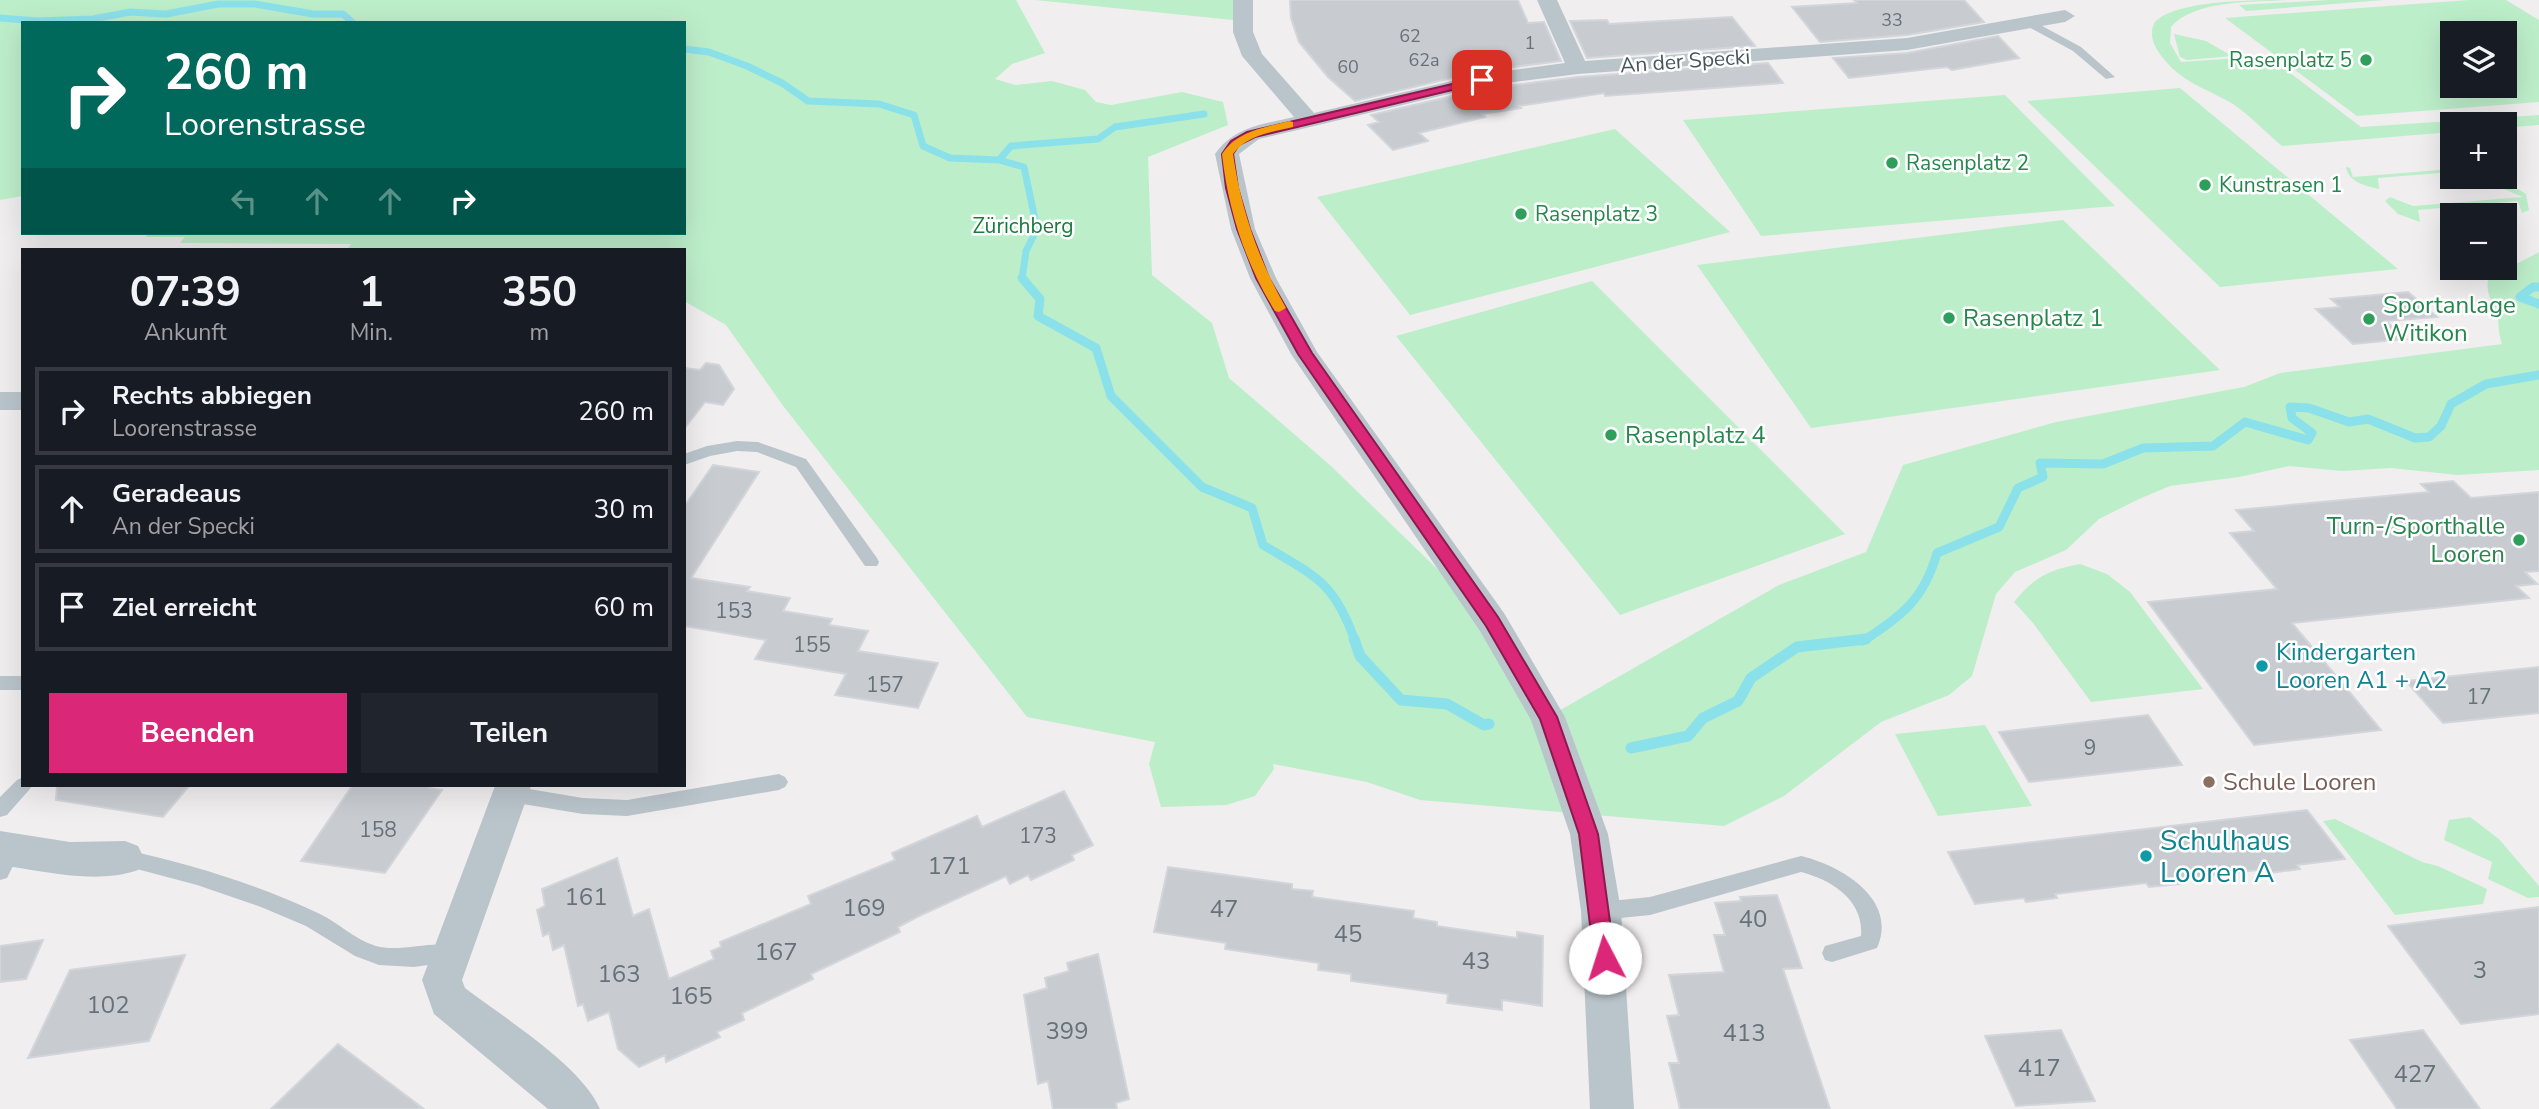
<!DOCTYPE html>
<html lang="de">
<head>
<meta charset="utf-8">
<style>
  :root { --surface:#171b24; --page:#20242c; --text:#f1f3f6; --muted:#9ea1a6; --line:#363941; --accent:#db2777 }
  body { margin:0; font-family:"Nunito Sans",sans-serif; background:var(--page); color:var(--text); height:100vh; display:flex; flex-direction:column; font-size:26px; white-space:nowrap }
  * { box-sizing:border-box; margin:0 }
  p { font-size:23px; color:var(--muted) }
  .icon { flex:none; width:38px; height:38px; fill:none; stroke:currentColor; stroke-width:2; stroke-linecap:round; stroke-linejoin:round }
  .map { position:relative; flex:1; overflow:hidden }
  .panel { position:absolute; left:21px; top:248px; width:665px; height:539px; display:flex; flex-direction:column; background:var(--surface); border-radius:0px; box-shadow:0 7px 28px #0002 }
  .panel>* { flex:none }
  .top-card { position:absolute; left:21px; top:21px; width:665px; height:214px; border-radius:0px; box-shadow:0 7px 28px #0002; background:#00695c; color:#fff; overflow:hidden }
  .tools { position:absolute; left:2440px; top:21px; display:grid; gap:14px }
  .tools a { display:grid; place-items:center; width:77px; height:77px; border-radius:0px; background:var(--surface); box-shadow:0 7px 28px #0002; font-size:35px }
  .pin { position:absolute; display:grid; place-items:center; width:60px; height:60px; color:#fff; margin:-30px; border-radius:14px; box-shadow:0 4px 10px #0006 }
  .me { position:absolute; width:77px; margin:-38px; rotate:355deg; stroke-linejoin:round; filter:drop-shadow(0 0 5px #0008) }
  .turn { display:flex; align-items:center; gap:24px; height:147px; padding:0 28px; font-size:32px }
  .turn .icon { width:91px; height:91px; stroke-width:2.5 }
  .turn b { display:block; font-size:49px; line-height:60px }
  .lanes { display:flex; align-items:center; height:66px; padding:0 28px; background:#0003; justify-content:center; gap:35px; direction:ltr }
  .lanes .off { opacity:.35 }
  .eta { display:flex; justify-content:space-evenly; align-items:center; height:119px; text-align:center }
  .eta b { font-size:42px; font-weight:700; line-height:49px }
  .cta { display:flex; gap:14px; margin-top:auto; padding:14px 28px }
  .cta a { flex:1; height:80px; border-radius:0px; background:var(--accent); color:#fff; font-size:28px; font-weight:700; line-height:80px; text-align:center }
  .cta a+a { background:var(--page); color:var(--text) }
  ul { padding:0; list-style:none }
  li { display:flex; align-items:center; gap:21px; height:88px; margin:0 14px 10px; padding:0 14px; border:4px solid var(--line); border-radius:0px }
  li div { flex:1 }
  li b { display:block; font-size:26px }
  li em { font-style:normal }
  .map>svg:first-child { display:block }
  .green { fill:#bdeeca; fill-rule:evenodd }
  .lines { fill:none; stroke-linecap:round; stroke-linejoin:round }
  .stream-far2 { stroke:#8be1ea; stroke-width:7 }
  .stream-far1 { stroke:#8be1ea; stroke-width:9 }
  .stream { stroke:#8be1ea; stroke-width:11 }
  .building { fill:#c8ccd1; stroke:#d2d5da; stroke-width:2 }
  .service { fill:#bac5cb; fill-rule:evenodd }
  .minor { fill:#bac5cb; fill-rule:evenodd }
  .route { fill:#db2777; stroke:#8e194d; stroke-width:2 }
  .slow { fill:#f59e0b }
  .leisure-dot { fill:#2e9e5b; stroke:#fff; stroke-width:2.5 }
  .culture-dot { fill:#0f9aa8; stroke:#fff; stroke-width:2.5 }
  .education-dot { fill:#8d6e63; stroke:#fff; stroke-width:2.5 }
  .labels { text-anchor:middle; stroke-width:5; stroke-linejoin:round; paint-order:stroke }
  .far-number-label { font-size:18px; fill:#677278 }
  .far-leisure-label { font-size:21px; fill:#27864d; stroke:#fff; text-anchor:start }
  .far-street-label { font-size:21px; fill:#47545b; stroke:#fff }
  .far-park-label { font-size:21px; fill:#187c3e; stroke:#fff }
  .number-label { font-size:21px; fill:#677278 }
  .leisure-label { font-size:24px; fill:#27864d; stroke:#fff; text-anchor:start }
  .culture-label { font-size:24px; fill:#0d838f; stroke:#fff; text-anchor:start }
  .education-label { font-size:24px; fill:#785e54; stroke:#fff; text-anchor:start }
  .near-number-label { font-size:24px; fill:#677278 }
  .near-culture-label { font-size:28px; fill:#0d838f; stroke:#fff; text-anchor:start }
</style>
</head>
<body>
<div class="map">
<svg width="2539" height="1109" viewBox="0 0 2539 1109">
  <rect width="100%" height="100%" fill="#f1eeef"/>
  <!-- green -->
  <path class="green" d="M0,0H1016L1045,53L1012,64L995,79L1015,85L1052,81L1085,90L1096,102L1111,105L1182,92L1223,102L1228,125L1148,157L1152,275L1212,323L1229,378L1331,466L1492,622L1548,717L1779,585L1866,552L1903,465L2056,422L2244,387L2280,373L2502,344C2497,331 2500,320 2496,311C2491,297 2486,295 2488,279L2539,252V470L2457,475L2391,468L2342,471L2289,466L2239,477L2170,486L2139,499L2099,519L2066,550L2015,572L1996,594L1972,676L1949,695L1881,722L1784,796L1724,826L1420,800L1367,782L1273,764L1274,769L1255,796L1226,805L1161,807L1149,764L1155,742L1027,717L784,407L726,325L684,301V250H347L351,244L180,243L185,237H145L150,233H684V23H23V196L0,200Z
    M1035,0H1243V21Z
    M2288,0C2254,2 2193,0 2171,27L2170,43L2181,62L2268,56L2361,127L2539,115V125L2504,128V124H2452V132L2282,146C2266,133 2250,115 2233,104C2213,92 2190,85 2173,69C2161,57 2145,39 2155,22C2176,0 2253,0 2288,0Z
    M2329,0H2384L2246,11L2239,5Z
    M2469,0H2506L2539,20V102L2357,116L2225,18ZM2452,33H2504V86H2452Z
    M2174,34L2206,41L2232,56L2187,60L2180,57Z
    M2180,88L2398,269L2220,287L2027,101Z
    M2005,95L2115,206L1761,236L1683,120Z
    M1615,129L1730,232L1410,315L1317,197Z
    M2346,167L2350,168L2353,177L2452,169V172L2378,178L2379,189C2366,186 2348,182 2346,167Z
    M2499,187L2516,188L2526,194L2529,210L2522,213L2518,201L2418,210L2420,222L2398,214L2385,201L2390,197L2413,206L2523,197Z
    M2063,220L2220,370L1811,428L1697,265Z
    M1592,281L1845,534L1620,615L1396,336Z
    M2080,564L2107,574L2130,592L2203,689L2091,702L2033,623L2014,602C2034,577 2049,570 2080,564Z
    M1985,725L2032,806L1938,816L1895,734Z
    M2470,817L2499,839L2539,886V897L2528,898L2488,879L2492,862L2444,840L2449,820Z
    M2335,819L2422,862L2438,866L2487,889L2483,904L2395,915L2323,821Z"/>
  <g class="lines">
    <!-- stream-far2 -->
    <path class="stream-far2" d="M0,18L38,21L93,19L130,12L166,14L218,4H255L313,14H343L353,23
      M684,49L709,52L747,66L782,83L808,101L879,104L914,115L923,146L950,158L999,160L1024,167L1037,229L1026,251L1022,279
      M999,160L1011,146L1098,139L1115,127L1204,114"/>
    <!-- stream-far1 -->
    <path class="stream-far1" d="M1022,278L1040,299L1038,316L1096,348L1111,396L1202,487L1252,508L1263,545C1315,576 1334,581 1355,641
      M2539,287H2533L2520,297L2539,304
      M1863,641C1902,616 1924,599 1937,553L1999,527L2018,488L2043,477L2040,463L2103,464L2143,448L2213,446L2245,422L2308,440L2312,433L2292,418L2290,407L2309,408L2349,422L2368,419L2415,438L2429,437L2441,426L2451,404L2486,384L2539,375"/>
    <!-- stream -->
    <path class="stream" d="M1354,639L1360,656L1401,700L1447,704L1484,725L1489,724
      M1631,748L1688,736L1703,718L1738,701L1751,678L1797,647L1866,639"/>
  </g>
  <!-- building -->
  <path class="building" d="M1290,0H1518L1528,23L1544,22L1561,61L1481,71L1355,101L1328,77L1299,42L1291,18Z
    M1854,0H1964L1984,22L1907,35L1820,42L1792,7L1857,3Z
    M1732,17L1755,46L1587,58L1570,21L1607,20L1609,24Z
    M1998,36L2019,58L1952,70L1947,67L1849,78L1833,58L1907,53Z
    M1768,63L1783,83L1605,96L1604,93L1519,106L1521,108L1482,114L1485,117L1419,133L1428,141L1393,150L1368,125L1379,122L1371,115L1482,89L1578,77Z
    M2408,292L2437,317L2386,321L2406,339L2353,344L2316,309L2340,307L2331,299Z
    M706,363L719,365L734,389L723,405L705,402L684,429V368L700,370Z
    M713,465L759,472L691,578L750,587L747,591L790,598L783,611L832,619L829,625L868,631L858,651L938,663L918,708L835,695L846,674L755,659L766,640L684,626V507Z
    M2453,481L2471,498L2539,492V571L2525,572L2537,584L2516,586L2529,598L2292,623L2381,730L2254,745L2148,602L2277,589L2230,533L2254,531L2236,510L2429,492L2421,484Z
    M2539,667V713L2443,723L2406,681Z
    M2148,715L2182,765L2029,782L1999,732Z
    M57,786H189L163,817L56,800Z
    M352,786H431L429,788L442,790L385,873L301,861Z
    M1064,791L1093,845L1072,855L1074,860L1031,880L1028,875L1010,884L1006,876L919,916L898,927L900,932L811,974L813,979L742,1013L744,1020L717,1032L720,1037L666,1062L665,1055L639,1067L618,1049L609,1012L588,1021L583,1004L578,1006L564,945L553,950L549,933L543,936L537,910L545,906L542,889L617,858L633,916L649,909L669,979L714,959L711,951L721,947L720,942L811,904L808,896L895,860L892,853L977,816L982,827Z
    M2307,810L2345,859L2297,865L2300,869L2270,873L2267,869L2177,879L2180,884L2149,887L2146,883L2055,894L2057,898L2026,902L2024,898L1975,904L1948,852Z
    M1168,867L1292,884V889L1313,891L1312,897L1414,911L1413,918L1437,922V926L1517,938V932L1543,936L1542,1006L1502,1000V1010L1447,1003L1448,994L1351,981V974L1318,970L1319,963L1225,949L1226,943L1154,932Z
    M1777,895L1802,968L1783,969L1830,1109H1680L1669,1063H1679L1667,1016L1679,1015L1669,975L1724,972L1714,935H1725L1715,903L1741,901L1740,897Z
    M2539,907V1014L2461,1024L2388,926Z
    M43,940L26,979L0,982V946Z
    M1098,954L1129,1099L1116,1103L1117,1109H1053L1048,1081L1038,1084L1024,995L1047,988L1045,978L1069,971L1067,963Z
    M185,955L149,1041L28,1058L70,970Z
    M2061,1030L2095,1101L2016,1106L1985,1036Z
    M2423,1030L2480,1109H2397L2350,1040Z
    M338,1044L424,1109H271Z"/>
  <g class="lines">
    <!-- service -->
    <path class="service" d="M2025,21H2033L2081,47L2115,77L2106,79L2073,51L2025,25Z
      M737,441L758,442L806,459L877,558L879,562L877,566H865L796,467L757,452L737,451L710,456L684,465V454L707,446Z
      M0,676H23V690H0Z
      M779,774L785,777L788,782L785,787L779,790L627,816L583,814L511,802L505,799L502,794L505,789L511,786L583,798L627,800Z
      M23,777V786H32L29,790L7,815L0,817V797L17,780Z
      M12,842L19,844L21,850L7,878L0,880V854L5,844Z
      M125,850C192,864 258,885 320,914C339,923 355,940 376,946C401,953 434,939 456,947L459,954L456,961L414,967L379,965L355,956L306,926L261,907L197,885L118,864L116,858L118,852Z
      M1801,856C1840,865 1899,899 1877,948L1832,962L1825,960L1822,953L1825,946L1861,936C1864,900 1832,880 1801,872L1650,915L1601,920L1594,917L1591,911L1594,905L1601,902L1650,897Z"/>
    <!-- minor -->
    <path class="minor" d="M1233,0H1253V32L1262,54L1314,113L1482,74L1565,63L1537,0H1557L1585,61L1907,38L2065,10L2075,16L2065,22L1907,50L1578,74L1482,86L1259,139L1239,154L1255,229L1276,278L1317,352L1504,613L1565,717L1608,834L1621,911L1634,1109H1590L1581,911L1570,834L1531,720L1480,631L1291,354L1250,278L1231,229L1215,154C1234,127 1263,124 1294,117L1242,56L1233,32Z
      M0,392H23V410H0Z
      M495,786H531L462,980L465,988C503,1017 582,1066 600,1109H548L434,1014L422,980Z
      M0,831L70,842L125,841L138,846L144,858L138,870C96,885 44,871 0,865Z"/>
  </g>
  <!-- route -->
  <path class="route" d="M1482,77L1486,78V82L1255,137L1239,145L1233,154L1238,188L1250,229L1269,278L1312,353L1498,617L1557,717L1598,834L1615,958L1612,965L1605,968L1597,965L1594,958L1579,834L1540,719L1486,626L1298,354L1256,278L1237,229L1226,188L1222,154L1231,141L1247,132Z"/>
  <!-- slow -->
  <path class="slow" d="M1289,121L1293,122V127C1272,132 1247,135 1233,154C1241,209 1258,259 1286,308L1279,312L1275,311C1245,263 1228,209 1222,154C1238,131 1263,128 1289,121Z"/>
  <!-- markers -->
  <g class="leisure-dot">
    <circle cx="2366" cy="60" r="7"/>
    <circle cx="1892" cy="163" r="7"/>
    <circle cx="2205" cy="185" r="7"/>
    <circle cx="1521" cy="214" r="7"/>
    <circle cx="1949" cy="318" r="7"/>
    <circle cx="2369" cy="319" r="7"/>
    <circle cx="1611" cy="435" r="7"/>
    <circle cx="2519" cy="540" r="7"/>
  </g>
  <g class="culture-dot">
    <circle cx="2262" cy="666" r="7"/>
    <circle cx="2146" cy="856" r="7"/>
  </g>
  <circle class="education-dot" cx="2209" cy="782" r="7"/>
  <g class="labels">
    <!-- far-number labels -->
    <g class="far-number-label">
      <text x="1892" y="26">33</text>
      <text x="1410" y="42">62</text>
      <text x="1530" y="49">1</text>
      <text x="1424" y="66">62a</text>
      <text x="1348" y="73">60</text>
    </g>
    <!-- far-leisure labels -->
    <g class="far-leisure-label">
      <text x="2352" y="67" text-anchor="end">Rasenplatz 5</text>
      <text x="1906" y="170">Rasenplatz 2</text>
      <text x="2219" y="192">Kunstrasen 1</text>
      <text x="1535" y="221">Rasenplatz 3</text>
    </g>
    <!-- far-street labels -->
    <g class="far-street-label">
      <text transform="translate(1685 61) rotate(-4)" y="7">An der Specki</text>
    </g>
    <!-- far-park labels -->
    <g class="far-park-label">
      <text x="1023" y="233">Zürichberg</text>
    </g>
    <!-- number labels -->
    <g class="number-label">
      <text x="734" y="618">153</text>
      <text x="812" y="652">155</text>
      <text x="885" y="692">157</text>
      <text x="2479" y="704">17</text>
      <text x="2090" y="755">9</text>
      <text x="378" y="837">158</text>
      <text x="1038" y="843">173</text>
    </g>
    <!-- leisure labels -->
    <g class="leisure-label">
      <text x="2383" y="313">Sportanlage<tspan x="2383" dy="28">Witikon</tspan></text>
      <text x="1963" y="326">Rasenplatz 1</text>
      <text x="1625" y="443">Rasenplatz 4</text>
      <text x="2505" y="534" text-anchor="end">Turn-/Sporthalle<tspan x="2505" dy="28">Looren</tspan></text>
    </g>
    <!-- culture labels -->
    <g class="culture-label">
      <text x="2276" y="660">Kindergarten<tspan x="2276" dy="28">Looren A1 + A2</tspan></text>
    </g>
    <!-- education labels -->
    <g class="education-label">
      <text x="2223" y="790">Schule Looren</text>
    </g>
    <!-- near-number labels -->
    <g class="near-number-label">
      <text x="949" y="874">171</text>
      <text x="586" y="905">161</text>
      <text x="864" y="916">169</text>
      <text x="1224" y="917">47</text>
      <text x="1753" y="927">40</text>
      <text x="1348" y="942">45</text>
      <text x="776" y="960">167</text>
      <text x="1476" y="969">43</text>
      <text x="2480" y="978">3</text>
      <text x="619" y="982">163</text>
      <text x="691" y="1004">165</text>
      <text x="108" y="1013">102</text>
      <text x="1067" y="1039">399</text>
      <text x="1744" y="1041">413</text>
      <text x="2039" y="1076">417</text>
      <text x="2415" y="1082">427</text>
    </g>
    <!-- near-culture labels -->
    <g class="near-culture-label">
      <text x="2160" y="850">Schulhaus<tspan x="2160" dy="32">Looren A</tspan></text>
    </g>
  </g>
</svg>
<div class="tools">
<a><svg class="icon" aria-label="layers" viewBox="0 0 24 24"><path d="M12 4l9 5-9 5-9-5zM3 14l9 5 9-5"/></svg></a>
<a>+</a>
<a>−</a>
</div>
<div class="pin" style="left:1482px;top:80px;background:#d93025"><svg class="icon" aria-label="arrive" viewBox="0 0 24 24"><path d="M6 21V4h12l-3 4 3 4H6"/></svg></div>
<svg class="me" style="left:1605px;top:958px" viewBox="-20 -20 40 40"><circle r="19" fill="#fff"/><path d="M0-13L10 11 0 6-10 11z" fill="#db2777"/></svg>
<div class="top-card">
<div class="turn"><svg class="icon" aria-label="right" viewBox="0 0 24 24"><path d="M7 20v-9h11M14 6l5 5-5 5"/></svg><div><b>260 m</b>Loorenstrasse</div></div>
<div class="lanes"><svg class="icon off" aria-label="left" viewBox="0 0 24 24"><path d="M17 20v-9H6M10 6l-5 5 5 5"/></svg><svg class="icon off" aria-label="ahead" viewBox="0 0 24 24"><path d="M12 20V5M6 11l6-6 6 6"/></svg><svg class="icon off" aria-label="ahead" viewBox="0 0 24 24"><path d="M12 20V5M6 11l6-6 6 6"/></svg><svg class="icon" aria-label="right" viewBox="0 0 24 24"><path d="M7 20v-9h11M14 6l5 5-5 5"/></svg></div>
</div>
<section class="panel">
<div class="eta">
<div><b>07:39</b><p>Ankunft</p></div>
<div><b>1</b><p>Min.</p></div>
<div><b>350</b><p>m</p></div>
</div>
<ul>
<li><svg class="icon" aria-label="right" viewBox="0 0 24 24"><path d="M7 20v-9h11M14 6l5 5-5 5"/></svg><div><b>Rechts abbiegen</b><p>Loorenstrasse</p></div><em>260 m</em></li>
<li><svg class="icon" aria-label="ahead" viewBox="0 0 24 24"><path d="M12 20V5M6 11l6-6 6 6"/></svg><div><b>Geradeaus</b><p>An der Specki</p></div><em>30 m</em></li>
<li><svg class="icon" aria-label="arrive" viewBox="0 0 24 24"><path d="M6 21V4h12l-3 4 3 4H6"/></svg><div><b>Ziel erreicht</b></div><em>60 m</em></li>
</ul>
<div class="cta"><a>Beenden</a><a>Teilen</a></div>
</section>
</div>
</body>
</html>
